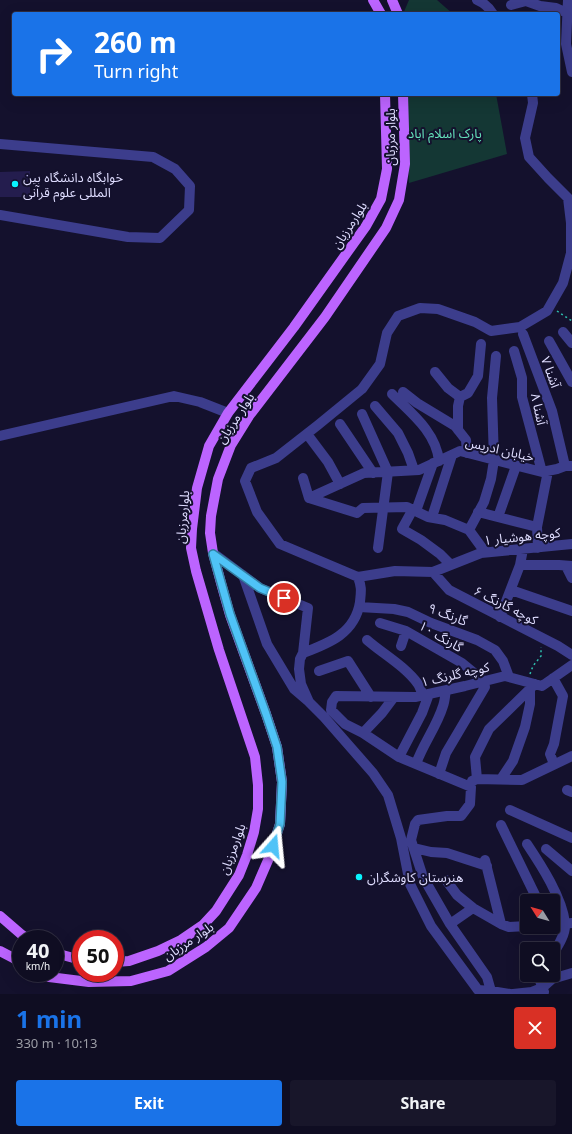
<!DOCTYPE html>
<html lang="en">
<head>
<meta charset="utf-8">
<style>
  :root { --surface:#0f0d22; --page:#18162a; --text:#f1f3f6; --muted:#9b9ca5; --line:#2f2d40; --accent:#1a73e8 }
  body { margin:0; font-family:"Noto Sans","Noto Sans Arabic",sans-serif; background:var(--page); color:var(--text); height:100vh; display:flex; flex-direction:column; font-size:15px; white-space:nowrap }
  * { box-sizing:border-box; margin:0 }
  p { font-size:13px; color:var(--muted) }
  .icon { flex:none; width:22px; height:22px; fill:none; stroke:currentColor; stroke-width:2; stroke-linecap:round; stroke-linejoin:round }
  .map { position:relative; height:994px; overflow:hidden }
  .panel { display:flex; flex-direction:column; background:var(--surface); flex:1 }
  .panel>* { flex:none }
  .banner { position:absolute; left:12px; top:12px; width:548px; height:84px; border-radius:4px; box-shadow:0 4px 16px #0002,0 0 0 1px var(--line); background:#1a73e8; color:#fff; overflow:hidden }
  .needle { width:26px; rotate:307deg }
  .fabs { position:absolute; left:520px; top:894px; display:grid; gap:8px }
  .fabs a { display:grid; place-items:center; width:40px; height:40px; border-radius:4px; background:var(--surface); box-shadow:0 4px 16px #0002,0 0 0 1px var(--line); font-size:20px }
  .speed { position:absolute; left:12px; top:930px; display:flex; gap:8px; font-size:20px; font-weight:700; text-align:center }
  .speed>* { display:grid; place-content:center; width:52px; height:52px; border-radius:50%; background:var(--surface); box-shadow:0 4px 16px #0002,0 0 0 1px var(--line); line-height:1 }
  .speed small { font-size:10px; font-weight:400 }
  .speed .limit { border:6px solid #d22; background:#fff; color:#111 }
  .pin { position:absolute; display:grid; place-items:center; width:34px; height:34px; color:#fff; margin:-17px; border:2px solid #fff; border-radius:50%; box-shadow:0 1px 4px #0007 }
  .me { position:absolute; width:44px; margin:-22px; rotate:18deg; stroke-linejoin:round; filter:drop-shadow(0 0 3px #0008) }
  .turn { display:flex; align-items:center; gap:14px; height:84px; padding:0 16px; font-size:18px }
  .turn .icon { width:52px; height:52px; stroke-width:2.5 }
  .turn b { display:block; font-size:28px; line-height:34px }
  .round { display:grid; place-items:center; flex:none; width:42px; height:42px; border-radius:4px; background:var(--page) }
  .headline { display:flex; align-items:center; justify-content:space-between; height:68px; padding:0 16px }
  h1 { font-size:24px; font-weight:700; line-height:30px; color:var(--accent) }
  .cta { display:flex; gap:8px; margin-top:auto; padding:8px 16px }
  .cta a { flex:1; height:46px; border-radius:4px; background:var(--accent); color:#fff; font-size:16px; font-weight:700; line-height:46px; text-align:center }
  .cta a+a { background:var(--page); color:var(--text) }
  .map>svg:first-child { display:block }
  .green { fill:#143734 }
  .building { fill:#241d4e }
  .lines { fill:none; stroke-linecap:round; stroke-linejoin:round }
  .path { stroke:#2fc0af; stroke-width:1.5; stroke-dasharray:2 3; stroke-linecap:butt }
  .minor { stroke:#3c3d8c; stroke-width:10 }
  .major { stroke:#bc64ff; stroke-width:10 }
  .route-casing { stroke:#337fa1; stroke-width:10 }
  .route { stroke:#4fc3f7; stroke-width:7 }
  .poi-dot { fill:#09f4ff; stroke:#14112d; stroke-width:1.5 }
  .labels { text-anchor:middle; stroke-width:4; stroke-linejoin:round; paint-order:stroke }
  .park-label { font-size:13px; fill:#65e3bc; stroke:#14112d }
  .street-label { font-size:13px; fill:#dfddff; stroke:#14112d }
  .poi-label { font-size:13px; fill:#dfddff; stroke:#14112d; text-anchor:start }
</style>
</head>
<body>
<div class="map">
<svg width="572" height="994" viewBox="0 0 572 994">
  <rect width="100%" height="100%" fill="#14112d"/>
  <!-- green -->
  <path class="green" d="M409,0H437L453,14H403Z
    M404,94H496L507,154L409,183Z"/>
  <!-- building -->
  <path class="building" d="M30,171V197H0V172Z"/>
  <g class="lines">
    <!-- path -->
    <path class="path" d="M557,311L572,321
      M530,674L533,666L541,656V647"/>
    <!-- minor -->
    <path class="minor" d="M477,0C484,3 489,7 493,14
      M568,0L566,44L572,72
      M511,5L526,1L540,6L556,8L567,13
      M532,94L533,103L525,138L529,157L548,178L568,198L571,223V253L563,283L547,311L520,327L491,331L475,322L438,309L420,308L398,316L387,333L380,364L362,389L318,425L276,458L251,468L245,481L257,512L280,544L358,577C362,588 361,591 360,602C355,633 330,643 303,653L300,659L299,669L301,684L309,702L324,717L373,773L388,795L401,838L410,884L431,926L478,990L491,991L487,977L450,924L423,877L411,840L415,824L418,820L447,816H461L470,804L471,787L399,757L363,733L345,724L331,710L332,702L336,696L415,697L465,686L505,676L542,686L572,665
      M0,144L153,157L175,169L190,186L189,210L160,238L128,237L0,215
      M563,332L572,343
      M523,334L552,411L565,466
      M549,341L572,382
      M514,351L522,378V397L542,472
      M435,372L448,388L460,397L458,406V430
      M403,392L417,403L455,426L466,440L467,453
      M392,394C411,413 436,432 439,461
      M460,397L468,393L478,376L481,344
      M375,406L398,433L408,453L414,470
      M362,414L388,472L378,548
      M340,424L373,473
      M307,434L328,462L340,484
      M0,436L174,396L200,402L228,413
      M303,478L309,498
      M309,498L364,473L419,470L460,451L542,472L557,469L565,466H572
      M309,498L357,513L363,508L407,507L428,517L445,520L469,530L485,552
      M413,509L402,529L421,540L440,554L451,565
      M416,511L433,463
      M478,512L537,527
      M432,517L452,455
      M498,517L516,466
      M469,530L484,502L491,479L494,460L492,398L496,356
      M538,548L537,527L548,471
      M213,553L260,588L308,608L303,653
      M520,565H559L572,566
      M566,566L572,578
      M433,572L449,590L558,646L572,655
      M243,575L267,644L294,689L308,701
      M358,577L395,571L433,572L481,553L572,544
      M511,590L572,611
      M359,607L394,609L408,612L431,623L477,640L495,650L503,661L509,677
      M500,617L520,565L523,549
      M380,623L406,631L462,663L484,681L485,687L446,753L439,774
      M367,640C383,654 405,666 418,684C420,687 421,691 423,695
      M401,646L406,631
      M319,671L348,661L371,697
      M553,678L563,696L554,744L550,754L554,764
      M363,733L382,713L394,697
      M399,757L422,713L429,694
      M416,764C423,744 437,726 443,706C445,701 445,695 446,690
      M477,779L475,757L489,729L535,684
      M501,779L513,761L525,727L530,704V688
      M472,781L477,779L522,780L572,756
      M567,790L572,792
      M510,810L572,838
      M501,825L538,901
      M527,844C541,865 562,897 565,923C566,934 558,946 553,954
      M414,848L431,852L447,853L487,866
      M546,849L572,871
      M485,860L501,924
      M446,880L457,895L473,908L501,924L509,927L527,926
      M450,924L473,908
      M553,925L572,923
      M538,975L544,992
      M491,991L510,994
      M513,994L532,992L542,988L552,979L572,973"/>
    <!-- major -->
    <path class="major" d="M373,0L381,14
      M392,0L398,14
      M0,916L22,935L28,939
      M0,951L21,962
      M55,953L81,960
      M115,962L129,961L158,951L181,940L203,925L216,911L239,875L247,855L254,832L258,809V785L255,757L219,650L196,571L191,548L192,529L197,488L209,446L228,413L294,327L366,226L381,199L387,169L385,94
      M42,973L49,977L89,982L131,981L168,971L206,947L229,928L256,888L269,858L280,824L282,782L277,747L266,714L230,615L221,583L213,553L210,533L211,516L218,479L231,445L249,416L325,317L386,228L399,200L405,164L403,94"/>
  </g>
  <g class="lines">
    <!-- route casing -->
    <g class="route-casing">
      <path id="route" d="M273,846L280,824L282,782L277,747L266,714L230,614L213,554L260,588L284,598"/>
    </g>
    <!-- route -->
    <use href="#route" class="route"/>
  </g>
  <!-- markers -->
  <g class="poi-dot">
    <circle cx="15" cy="184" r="4"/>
    <circle cx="359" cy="877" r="4"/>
  </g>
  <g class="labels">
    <!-- park labels -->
    <g class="park-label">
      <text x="445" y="138">پارک اسلام اباد</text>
    </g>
    <!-- street labels -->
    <g class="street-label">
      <text transform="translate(390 137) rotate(-90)" y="5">بلوار مرزبان</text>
      <text transform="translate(349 225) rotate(-57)" y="5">بلوارمرزبان</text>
      <text transform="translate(551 372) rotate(70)" y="5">آشنا ۷</text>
      <text transform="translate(539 409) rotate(78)" y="5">آشنا ۸</text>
      <text transform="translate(235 418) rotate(-57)" y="5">بلوار مرزبان</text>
      <text transform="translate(500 449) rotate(13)" y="5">خیابان ادریس</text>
      <text transform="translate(182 517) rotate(-85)" y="5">بلوارمرزبان</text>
      <text transform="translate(522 536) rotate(-6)" y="5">کوچه هوشیار ۱</text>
      <text transform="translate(506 605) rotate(27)" y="5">کوچه گارنگ ۶</text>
      <text transform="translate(448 614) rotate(21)" y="5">گارنگ ۹</text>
      <text transform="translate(441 636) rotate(30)" y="5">گارنگ ۱۰</text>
      <text transform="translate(455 674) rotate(-13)" y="5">کوچه گلرنگ ۱</text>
      <text transform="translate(232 849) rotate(-70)" y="5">بلوارمرزبان</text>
      <text transform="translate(188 941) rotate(-34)" y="5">بلوار مرزبان</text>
    </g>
    <!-- poi labels -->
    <g class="poi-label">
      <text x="23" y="182">خوابگاه دانشگاه بین<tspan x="23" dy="15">المللی علوم قرآنی</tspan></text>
      <text x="367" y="882">هنرستان کاوشگران</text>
    </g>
  </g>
</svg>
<div class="fabs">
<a><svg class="needle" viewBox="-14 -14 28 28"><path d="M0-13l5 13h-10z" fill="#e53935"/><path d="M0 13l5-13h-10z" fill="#9b9ca5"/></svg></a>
<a><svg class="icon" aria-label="search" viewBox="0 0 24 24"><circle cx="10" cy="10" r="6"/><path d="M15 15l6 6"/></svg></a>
</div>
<div class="speed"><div>40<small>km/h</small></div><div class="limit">50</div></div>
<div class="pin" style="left:284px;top:598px;background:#d93025"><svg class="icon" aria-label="arrive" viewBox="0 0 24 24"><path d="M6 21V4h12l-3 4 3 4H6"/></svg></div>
<svg class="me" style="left:273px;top:846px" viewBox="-20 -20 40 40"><path d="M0-17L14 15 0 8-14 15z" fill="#4fc3f7" stroke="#fff" stroke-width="4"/></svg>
<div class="banner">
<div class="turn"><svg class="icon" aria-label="right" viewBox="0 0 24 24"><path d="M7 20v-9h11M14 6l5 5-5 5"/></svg><div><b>260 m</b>Turn right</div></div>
</div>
</div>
<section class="panel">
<div class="headline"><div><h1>1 min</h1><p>330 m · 10:13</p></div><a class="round" style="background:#d93025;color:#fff"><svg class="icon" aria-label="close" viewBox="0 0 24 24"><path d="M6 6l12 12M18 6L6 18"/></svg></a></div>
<div class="cta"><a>Exit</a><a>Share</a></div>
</section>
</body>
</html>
